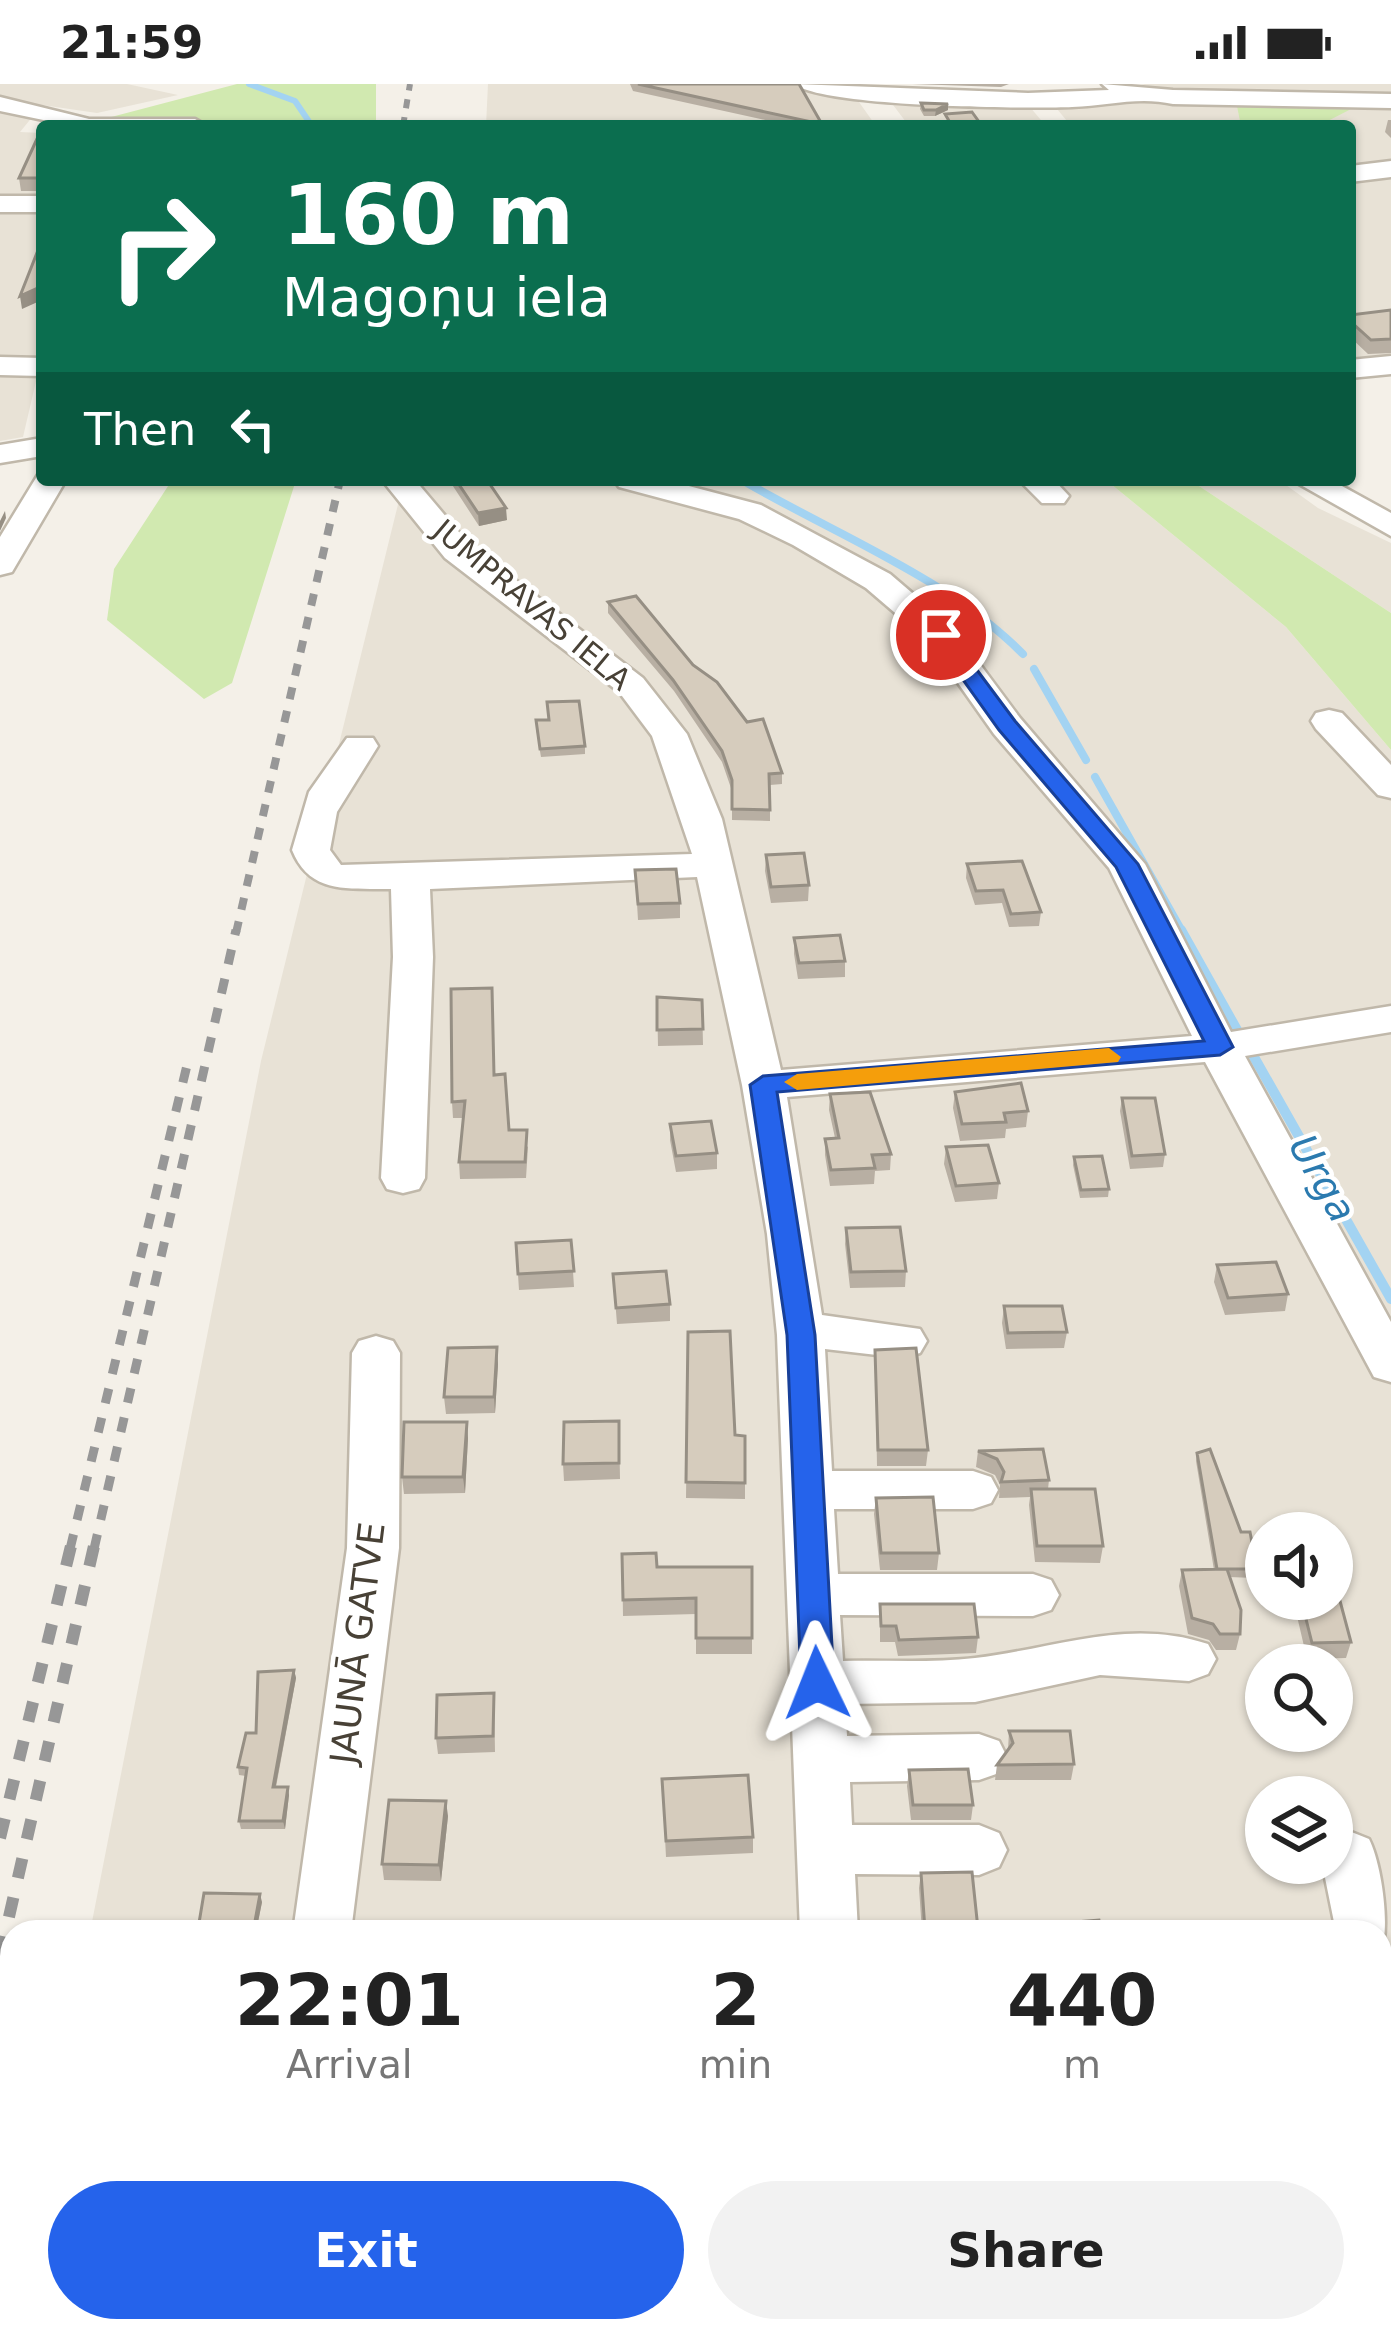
<!DOCTYPE html>
<html lang="en">
<head>
<meta charset="utf-8">
<style>
  :root { --surface:#fff; --page:#f2f2f2; --text:#222; --muted:#767676; --accent:#2563eb }
  body { margin:0; font-family:"DejaVu Sans",sans-serif; background:var(--page); color:var(--text); height:100vh; display:flex; flex-direction:column; font-size:45px; white-space:nowrap }
  * { box-sizing:border-box; margin:0 }
  p { font-size:39px; color:var(--muted) }
  .icon { flex:none; width:66px; height:66px; fill:none; stroke:currentColor; stroke-width:2; stroke-linecap:round; stroke-linejoin:round }
  .map { position:relative; flex:1; overflow:hidden }
  .drawer { position:absolute; left:0px; top:1836px; width:1392px; height:423px; display:flex; flex-direction:column; background:var(--surface); border-radius:36px 36px 0 0; box-shadow:0 3px 9px #0004 }
  .drawer>* { flex:none }
  .top-card { position:absolute; left:36px; top:36px; width:1320px; height:366px; border-radius:12px; box-shadow:0 3px 9px #0004; background:#0b6e4f; color:#fff; overflow:hidden }
  .tools { position:absolute; left:1245px; top:1428px; display:grid; gap:24px }
  .tools a { display:grid; place-items:center; width:108px; height:108px; border-radius:50%; background:var(--surface); box-shadow:0 3px 9px #0004; font-size:60px }
  .pin { position:absolute; display:grid; place-items:center; width:102px; height:102px; color:#fff; margin:-51px; border:6px solid #fff; border-radius:50%; box-shadow:0 3px 12px #0007 }
  .me { position:absolute; width:132px; margin:-66px; rotate:358deg; stroke-linejoin:round; filter:drop-shadow(0 0 9px #0008) }
  .turn { display:flex; align-items:center; gap:42px; height:252px; padding:0 48px; font-size:54px }
  .turn .icon { width:156px; height:156px; stroke-width:2.5 }
  .turn b { display:block; font-size:84px; line-height:102px }
  .then { display:flex; align-items:center; height:114px; padding:0 48px; background:#0003; gap:24px; font-size:45px }
  .eta { display:flex; justify-content:space-evenly; align-items:center; height:204px; text-align:center }
  .eta b { font-size:72px; font-weight:800; line-height:84px }
  .primary-button { display:flex; gap:24px; margin-top:auto; padding:24px 48px }
  .primary-button a { flex:1; height:138px; border-radius:72px; background:var(--accent); color:#fff; font-size:48px; font-weight:800; line-height:138px; text-align:center }
  .primary-button a+a { background:var(--page); color:var(--text) }
  .status { display:flex; justify-content:space-between; align-items:center; height:84px; padding:0 60px; background:var(--surface); direction:ltr }
  .status svg { height:33px; fill:currentColor }
  .map>svg:first-child { display:block }
  .residential { fill:#e8e2d6; fill-rule:evenodd }
  .green { fill:#d1e9b0 }
  .lines { fill:none; stroke-linecap:round; stroke-linejoin:round }
  .stream-far2 { stroke:#a3d3f2; stroke-width:6 }
  .stream-far1 { stroke:#a3d3f2; stroke-width:8 }
  .stream { stroke:#a3d3f2; stroke-width:10 }
  .minor-casing { stroke:#c0b8aa; stroke-width:5 }
  .minor { fill:#fff; fill-rule:evenodd }
  .rail-far3 { stroke:#979797; stroke-width:6; stroke-dasharray:9 9; stroke-linecap:butt }
  .rail-far2 { stroke:#979797; stroke-width:8; stroke-dasharray:12 12; stroke-linecap:butt }
  .rail-far1 { stroke:#979797; stroke-width:9; stroke-dasharray:15 15; stroke-linecap:butt }
  .rail { stroke:#979797; stroke-width:12; stroke-dasharray:20 20; stroke-linecap:butt }
  .wall { fill:#b8afa3 }
  .shaded-wall { fill:#968f84 }
  .building { fill:#d6ccbd; stroke:#968f84; stroke-width:3 }
  .route { fill:#2563eb; stroke:#184099; stroke-width:3 }
  .slow { fill:#f59e0b }
  .labels { text-anchor:middle; stroke-width:9; stroke-linejoin:round; paint-order:stroke }
  .far-street-label { font-size:30px; fill:#484136; stroke:#fff }
  .street-label { font-size:36px; fill:#484136; stroke:#fff }
  .water-label { font-size:39px; font-style:italic; fill:#2b7aaf; stroke:#fff }
</style>
</head>
<body>
<div class="status"><b>21:59</b><svg viewBox="0 0 49 12"><path d="M0 12V9h3v3zM5 12V6h3v6zM10 12V3h3v9zM15 12V0h3v12zM26 1h20v11H26zM47 4h2v5h-2z"/></svg></div>
<div class="map">
<svg width="1391" height="2258" viewBox="0 0 1391 2258">
  <rect width="100%" height="100%" fill="#f4f0e8"/>
  <!-- residential -->
  <path class="residential" d="M0,0H127L178,11L97,29L42,21L20,48L42,49V275L0,274Z
    M488,0H857L854,11L876,42H486Z
    M1141,0H1391V10L1166,7Z
    M887,13L1024,16L1046,42H909Z
    M1158,18L1391,23V81L1350,85V42H1071L1053,20Z
    M1391,89V274L1350,279V93Z
    M0,292L37,293L23,353L0,357Z
    M404,396H1106L1286,543L1391,666V2258H10L12,2247H1380V1848H90L261,977ZM1266,1449H1332V1515H1266ZM1266,1581H1332V1647H1266ZM1266,1713H1332V1779H1266Z
    M1190,396H1279L1318,424L1391,459V529Z"/>
  <!-- green -->
  <path class="green" d="M237,0H376V42L96,37Z
    M1237,22L1355,23L1318,42H1241Z
    M172,396H296L232,599L204,615L107,536L114,485Z
    M1106,396H1190L1391,529V666L1286,543Z"/>
  <g class="lines">
    <!-- stream-far2 -->
    <path class="stream-far2" d="M249,0L295,17L312,42"/>
    <!-- stream-far1 -->
    <path class="stream-far1" d="M742,396C836,451 945,492 1023,570
      M1034,585L1086,676
      M1095,693L1183,849"/>
    <!-- stream -->
    <path class="stream" d="M1181,846L1237,946
      M1254,973L1391,1215"/>
    <!-- minor casing -->
    <g class="minor-casing">
      <path id="minor" d="M795,0L1028,9L1109,6L1102,0L1173,6L1391,10V24L1173,20C1138,12 1108,22 1072,23C1027,25 821,23 795,0Z
        M0,13L89,35H195L207,42H50L53,38L0,27Z
        M1391,77V93L1350,98V82Z
        M0,112H42V128H0Z
        M1391,272V290L1350,294V276Z
        M0,273L42,274V292L0,291Z
        M42,354V372L0,379V361Z
        M39,389L42,396H66L12,488L0,491V453Z
        M382,396H415L469,460L643,594L687,650L722,735L781,986L1192,952L1109,784L994,650L929,558L866,504L793,461L739,435L619,403L614,396H666L761,421L890,490L953,544L1020,634L1145,780L1231,948L1391,922V948L1245,972L1391,1238V1298L1374,1293L1205,978L787,1013L822,1231L920,1245L927,1257L920,1269L903,1274L825,1265L832,1387H973L991,1393L998,1406L991,1419L973,1425H834L838,1490H1033L1051,1496L1059,1511L1051,1526L1033,1532L840,1531L843,1577C886,1576 932,1579 975,1574C1054,1565 1128,1533 1208,1560L1216,1575L1208,1590L1189,1597L1100,1591L975,1618L845,1620L847,1652L979,1650L999,1657L1007,1673L999,1689L979,1696L850,1698L852,1741H979L999,1749L1007,1766L999,1783L979,1791L855,1790L858,1848H800L777,1251L767,1150L742,1001L697,793L430,805L433,873L425,1094L419,1105L403,1109L387,1105L381,1094L393,873L391,805C349,804 310,811 292,766L309,708L347,654H373L378,662L337,728L330,766L341,781L692,770L652,652L619,608L445,474Z
        M1019,396H1054L1069,412L1064,419H1042Z
        M1292,396H1331L1391,429V452Z
        M1329,626L1342,629L1391,681V714L1378,711L1316,645L1311,637L1316,629Z
        M376,1252L393,1257L400,1269L399,1464L351,1848H293L347,1464L352,1269L359,1257Z
        M1349,1747L1369,1755C1382,1781 1391,1848 1380,1868V1848H1336L1322,1779H1332V1753Z
        M1380,1895L1391,1899V2009L1380,2005Z
        M1380,2217H1391V2258H982L977,2247H1380Z
        M226,2247H292L290,2258H224Z
        M485,2247H917L912,2258H490Z"/>
    </g>
    <!-- minor -->
    <use href="#minor" class="minor"/>
    <!-- rail-far3 -->
    <path class="rail-far3" d="M403,42L410,0"/>
    <!-- rail-far2 -->
    <path class="rail-far2" d="M236,849L340,396"/>
    <!-- rail-far1 -->
    <path class="rail-far1" d="M70,1465L189,973
      M94,1465L236,846"/>
    <!-- rail -->
    <path class="rail" d="M0,1754L71,1462
      M0,1872L94,1462"/>
  </g>
  <!-- wall -->
  <path class="wall" d="M630,0H799L823,42L788,41L633,7Z
    M912,0H1009L1001,3Z
    M921,19L948,26L935,32H924L920,25Z
    M1388,36H1391V54L1385,48Z
    M42,44V107H21L19,94Z
    M1391,226V269L1368,270L1350,253V231Z
    M449,396H487L507,436L479,442Z
    M608,518L782,689V700L770,701V737L732,736V707L722,678L674,607L608,529Z
    M536,644L585,662V670L541,673Z
    M766,771L809,801L808,817L771,819L765,787Z
    M967,780L1041,828L1039,842L1009,843L1002,819L975,821L966,794Z
    M635,786L680,819V834L638,836Z
    M794,854L845,877V893L798,895L794,870Z
    M657,913L702,916L703,961L658,962Z
    M495,991L509,1046L528,1063L526,1094L460,1095L459,1078L464,1034H453L452,1018Z
    M955,1008L1028,1027L1026,1043L1006,1045L1005,1054L960,1057L953,1024Z
    M830,1010L891,1070L890,1086L875,1087L874,1100L830,1102L825,1071V1055L835,1054L829,1026Z
    M1122,1014L1165,1070L1163,1083L1130,1085L1120,1027Z
    M670,1040L717,1069V1085L676,1088L670,1056Z
    M946,1063L999,1099L997,1115L955,1118L944,1080Z
    M1074,1073L1109,1105L1108,1113L1080,1114L1073,1081Z
    M846,1144L906,1187L905,1203L850,1204L845,1160Z
    M571,1156L574,1203L519,1206L516,1159Z
    M1217,1181L1288,1210L1285,1227L1225,1231L1214,1198Z
    M613,1190L670,1220V1237L617,1240Z
    M1004,1222L1067,1248L1064,1264L1006,1265L1002,1239Z
    M688,1248L735,1351L745,1352V1415L686,1414Z
    M875,1266L928,1366L926,1382H877Z
    M498,1280L495,1329L446,1330L444,1313Z
    M619,1337L620,1395L564,1397L563,1380Z
    M468,1354L465,1409L404,1410L402,1393Z
    M978,1367L1049,1396L1048,1405L1103,1462L1100,1479L1035,1478L1029,1421L1030,1413L999,1414L1000,1401L995,1391L976,1383Z
    M1197,1369L1241,1448L1257,1485L1255,1494L1229,1493L1240,1550L1236,1566H1216L1209,1556L1188,1550L1179,1502L1182,1486H1214L1196,1377Z
    M876,1414L939,1469L937,1486H880L874,1430Z
    M622,1470L657,1483H752V1570H696V1530L623,1532Z
    M1293,1515H1332L1351,1558L1346,1574L1307,1575Z
    M880,1520L978,1553L976,1569L898,1572L895,1558H880Z
    M294,1586L296,1594L276,1703L289,1711L285,1745H241L239,1737L246,1692L239,1691L238,1683Z
    M494,1609L495,1668L438,1670L436,1654Z
    M1009,1647L1074,1680L1071,1696H995L997,1681L1008,1666Z
    M909,1686L973,1721L971,1736H911L907,1702Z
    M662,1695L753,1753V1769L666,1773Z
    M448,1732L441,1797L384,1796L382,1780Z
    M921,1789L978,1845L977,1848H922L919,1804Z
    M262,1818L256,1848L201,1847L199,1839Z"/>
  <!-- shaded-wall -->
  <path class="shaded-wall" d="M948,20V26L935,32L936,26Z
    M42,202V216L22,225L20,212Z
    M506,424L507,436L479,442L478,429Z
    M5,427L6,434L0,447V437Z
    M497,1263L498,1280L495,1329L494,1313Z
    M467,1338L468,1354L465,1409L463,1393Z
    M294,1586L296,1594L274,1711L273,1703Z
    M288,1703L289,1711L285,1745L283,1737Z
    M446,1717L448,1732L441,1797L439,1781Z
    M260,1810L262,1818L256,1848H253Z"/>
  <!-- building -->
  <path class="building" d="M638,0H799L823,42H770L816,39Z
    M921,19L948,20L936,26H924Z
    M972,28L982,42H952L945,30Z
    M42,44V94H19Z
    M42,156V202L20,212Z
    M1391,226V255L1371,256L1350,237V231Z
    M456,396H487L506,424L478,429Z
    M636,512L693,581L717,598L747,638L763,635L782,689L769,690L770,726L732,725V696L722,667L673,596L608,518Z
    M579,617L585,662L540,665L536,636H549L547,618Z
    M804,769L809,801L771,803L766,771Z
    M1022,777L1041,828L1011,830L1003,806L976,807L967,780Z
    M676,785L680,819L638,820L635,786Z
    M840,851L845,877L799,879L794,854Z
    M492,904L494,991L505,990L509,1046H527L525,1078H459L465,1017L452,1018L451,905Z
    M657,913L702,916L703,945L657,946Z
    M1021,999L1028,1027L1004,1029L1006,1038L962,1040L955,1008Z
    M870,1008L891,1070L872,1071L875,1084L831,1086L825,1055L839,1054L830,1010Z
    M1122,1014H1155L1165,1070L1132,1072Z
    M711,1037L717,1069L676,1072L670,1040Z
    M988,1061L999,1099L956,1102L946,1063Z
    M1102,1072L1109,1105L1081,1106L1074,1073Z
    M900,1143L906,1187L851,1188L846,1144Z
    M571,1156L574,1187L518,1190L516,1159Z
    M1276,1178L1288,1210L1228,1214L1217,1181Z
    M666,1187L670,1220L616,1224L613,1190Z
    M1004,1222H1062L1067,1248L1008,1249Z
    M730,1247L735,1351L745,1352V1399L686,1398L688,1248Z
    M497,1263L494,1313H444L448,1264Z
    M916,1264L928,1366H878L875,1266Z
    M619,1337V1379L563,1380L564,1338Z
    M404,1338H467L463,1393H402Z
    M1043,1365L1049,1396L1001,1398L1004,1388L997,1375L978,1367Z
    M1210,1365L1241,1448H1250L1257,1485H1217L1197,1369Z
    M1031,1405H1095L1103,1462H1037Z
    M933,1413L939,1469H881L876,1414Z
    M656,1469L657,1483H752V1554H696V1514L623,1516L622,1470Z
    M1227,1485L1241,1526L1240,1550H1220L1213,1540L1192,1534L1182,1486Z
    M1332,1487L1351,1558L1312,1559L1301,1515H1332Z
    M880,1520H974L978,1553L899,1556L896,1542H881Z
    M294,1586L273,1703H288L283,1737H239L247,1684L238,1683L246,1649H256L258,1588Z
    M494,1609L493,1652L436,1654L437,1611Z
    M1009,1647H1070L1074,1680L997,1681L1013,1659Z
    M968,1685L973,1721H913L909,1686Z
    M748,1691L753,1753L666,1757L662,1695Z
    M389,1716L446,1717L439,1781L382,1780Z
    M972,1788L978,1845L925,1846L921,1789Z
    M204,1809L260,1810L253,1848H218V1840L199,1839Z
    M1099,1836L1102,1848H1050L1048,1840Z"/>
  <!-- route -->
  <path class="route" d="M941,545L948,547L1015,637L1138,780L1233,963L1220,971L777,1008L815,1251L834,1599L829,1608H806L801,1599L787,1251L750,1001L763,992L1204,957L1116,783L999,646L931,551Z"/>
  <!-- slow -->
  <path class="slow" d="M1109,964L1121,973L1118,978L797,1006L784,998L797,990Z"/>
  <g class="labels">
    <!-- far-street labels -->
    <g class="far-street-label">
      <text transform="translate(532 521) rotate(40)" y="10">JUMPRAVAS IELA</text>
    </g>
    <!-- street labels -->
    <g class="street-label">
      <text transform="translate(357 1559) rotate(-83)" y="13">JAUNĀ GATVE</text>
    </g>
    <!-- water labels -->
    <g class="water-label">
      <text transform="translate(1323 1094) rotate(60)" y="14">Urga</text>
    </g>
  </g>
</svg>
<div class="tools">
<a><svg class="icon" aria-label="sound" viewBox="0 0 24 24"><path d="M4 9h4l5-4v14l-5-4H4zM17 9q2 3 0 6"/></svg></a>
<a><svg class="icon" aria-label="search" viewBox="0 0 24 24"><circle cx="10" cy="10" r="6"/><path d="M15 15l6 6"/></svg></a>
<a><svg class="icon" aria-label="layers" viewBox="0 0 24 24"><path d="M12 4l9 5-9 5-9-5zM3 14l9 5 9-5"/></svg></a>
</div>
<div class="pin" style="left:941px;top:551px;background:#d93025"><svg class="icon" aria-label="arrive" viewBox="0 0 24 24"><path d="M6 21V4h12l-3 4 3 4H6"/></svg></div>
<svg class="me" style="left:817px;top:1599px" viewBox="-20 -20 40 40"><path d="M0-17L14 15 0 8-14 15z" fill="#2563eb" stroke="#fff" stroke-width="4"/></svg>
<div class="top-card">
<div class="turn"><svg class="icon" aria-label="right" viewBox="0 0 24 24"><path d="M7 20v-9h11M14 6l5 5-5 5"/></svg><div><b>160 m</b>Magoņu iela</div></div>
<div class="then">Then<svg class="icon" aria-label="left" viewBox="0 0 24 24"><path d="M17 20v-9H6M10 6l-5 5 5 5"/></svg></div>
</div>
<section class="drawer">
<div class="eta">
<div><b>22:01</b><p>Arrival</p></div>
<div><b>2</b><p>min</p></div>
<div><b>440</b><p>m</p></div>
</div>
<div class="primary-button"><a>Exit</a><a>Share</a></div>
</section>
</div>
</body>
</html>
